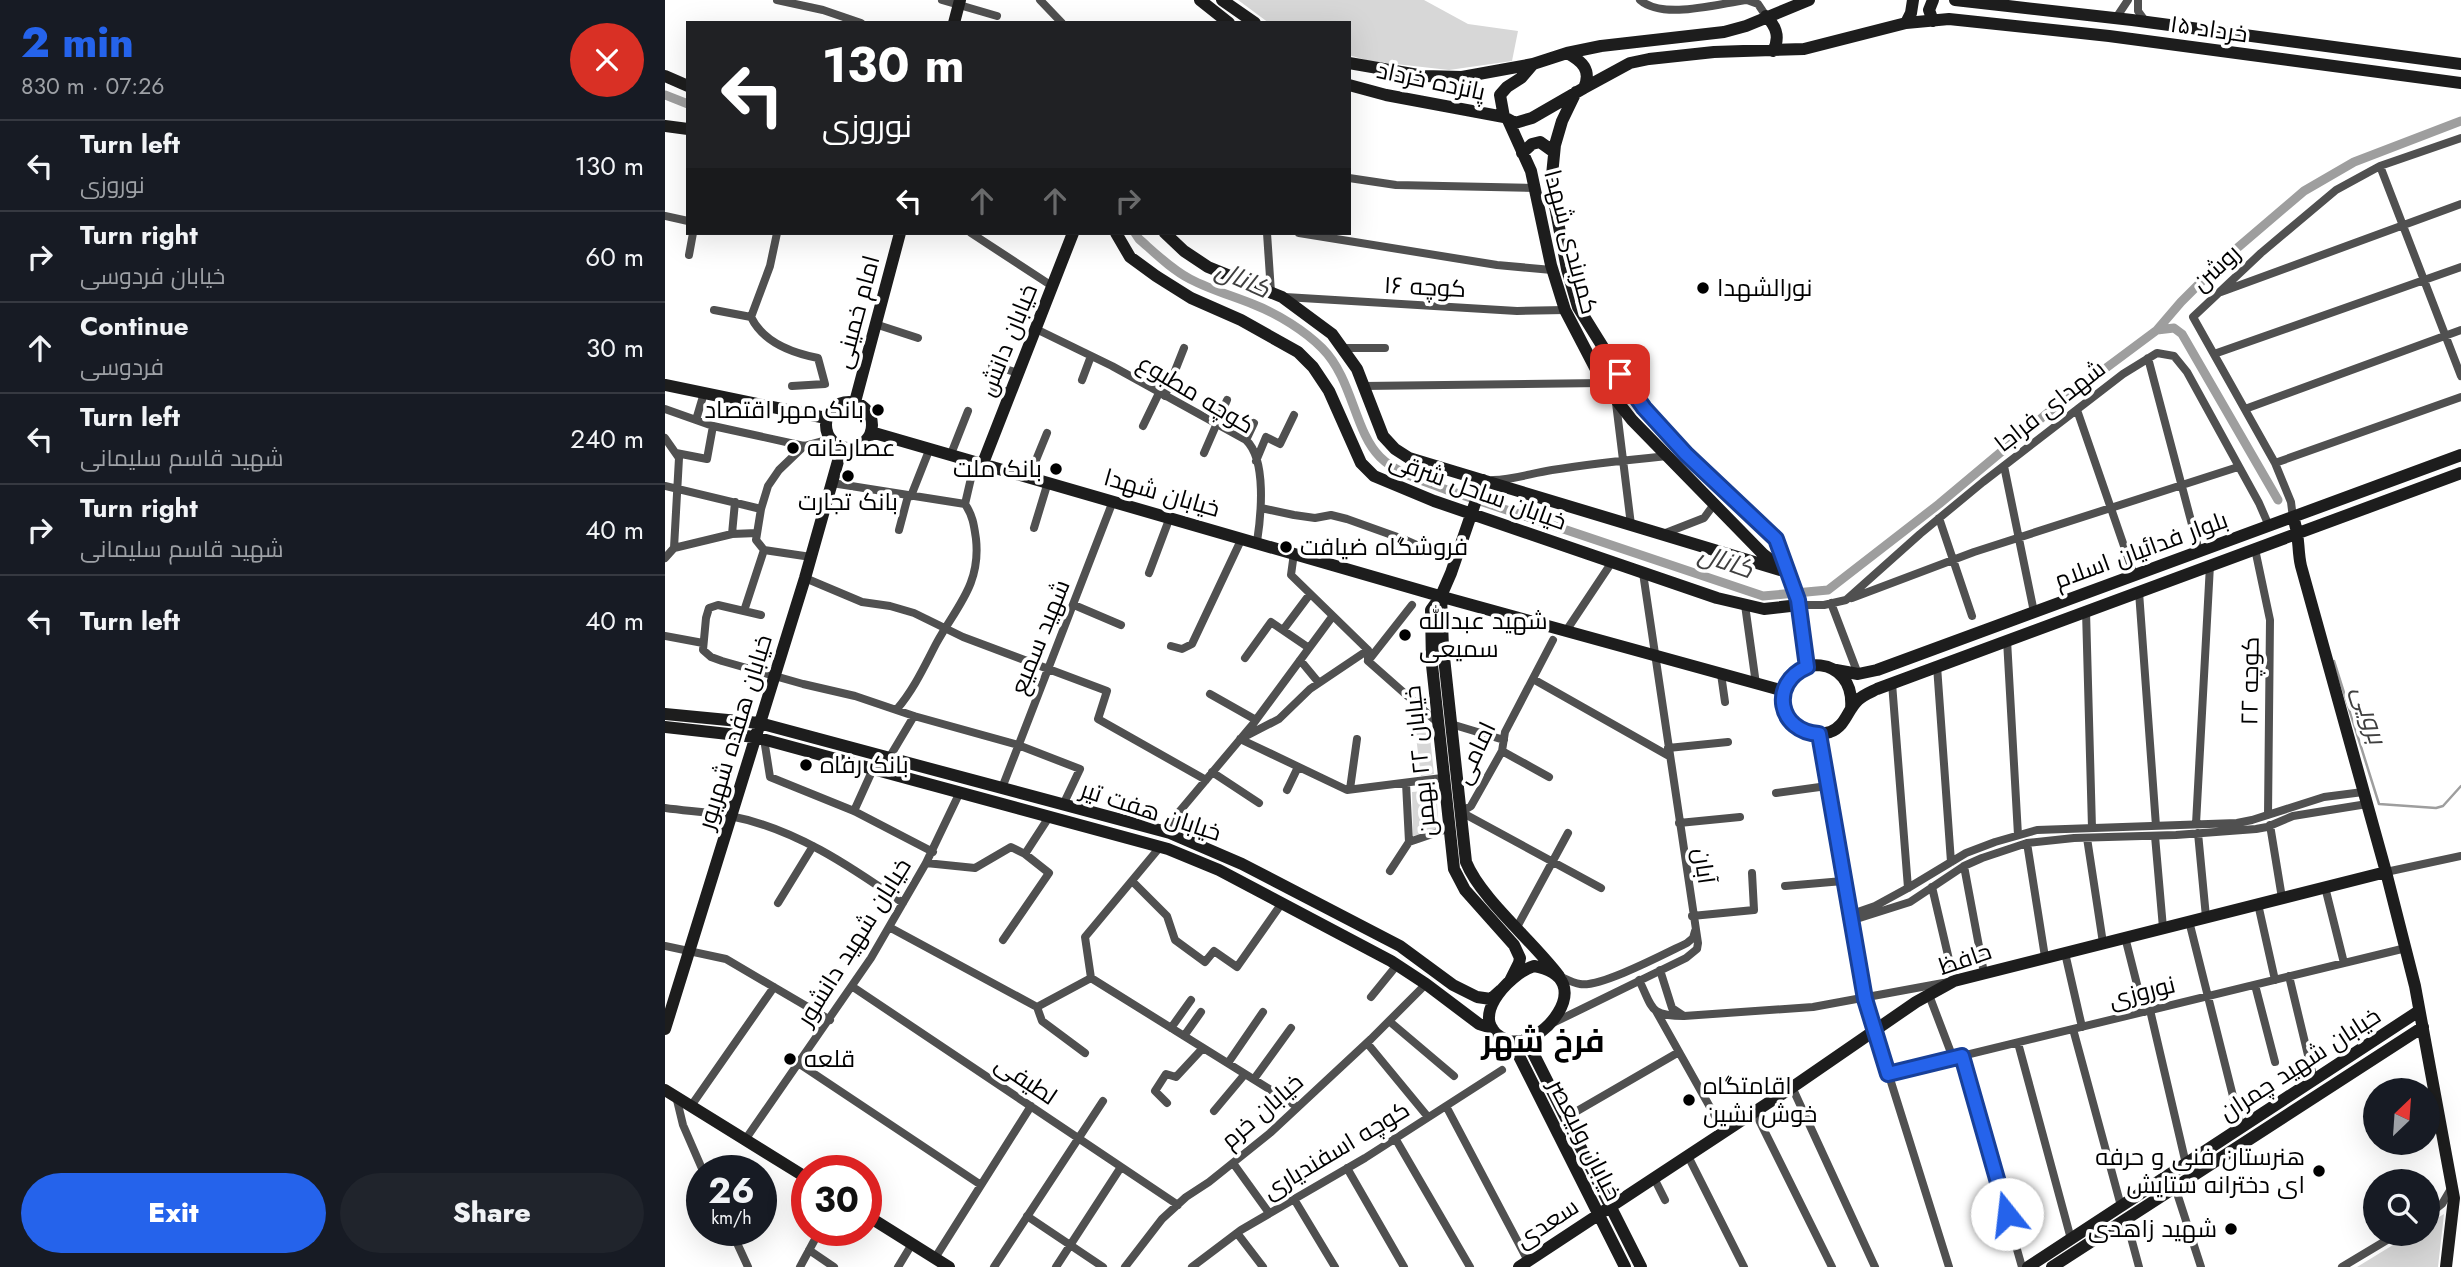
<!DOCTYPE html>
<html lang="en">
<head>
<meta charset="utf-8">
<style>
  :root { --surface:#171b24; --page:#20242c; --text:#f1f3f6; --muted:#9ea1a6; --line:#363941; --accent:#2563eb }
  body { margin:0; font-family:Jost,Cairo,sans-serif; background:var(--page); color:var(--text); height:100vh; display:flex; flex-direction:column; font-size:26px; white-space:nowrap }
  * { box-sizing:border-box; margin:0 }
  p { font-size:23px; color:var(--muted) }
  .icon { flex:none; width:38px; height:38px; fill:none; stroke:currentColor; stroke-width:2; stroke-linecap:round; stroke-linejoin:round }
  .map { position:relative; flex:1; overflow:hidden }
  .sheet { display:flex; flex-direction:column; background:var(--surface); width:665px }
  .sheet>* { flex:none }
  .banner { position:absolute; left:21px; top:21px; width:665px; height:214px; border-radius:0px; box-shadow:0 7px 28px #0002; background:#202124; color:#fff; overflow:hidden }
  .needle { width:46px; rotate:25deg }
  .controls { position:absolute; left:1698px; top:1078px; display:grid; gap:14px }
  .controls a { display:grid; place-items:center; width:77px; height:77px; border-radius:50%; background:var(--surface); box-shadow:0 7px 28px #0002; font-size:35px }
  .speed { position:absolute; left:21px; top:1155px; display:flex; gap:14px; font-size:35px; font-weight:700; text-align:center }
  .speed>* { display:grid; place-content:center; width:91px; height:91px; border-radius:50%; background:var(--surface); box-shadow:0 7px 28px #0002; line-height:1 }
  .speed small { font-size:18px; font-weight:400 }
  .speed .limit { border:10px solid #d22; background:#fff; color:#111 }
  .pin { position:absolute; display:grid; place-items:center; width:60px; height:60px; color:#fff; margin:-30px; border-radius:14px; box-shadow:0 4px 10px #0006 }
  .me { position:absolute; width:77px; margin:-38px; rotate:344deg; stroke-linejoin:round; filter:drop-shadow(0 0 5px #0008) }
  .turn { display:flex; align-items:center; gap:24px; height:147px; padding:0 21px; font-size:32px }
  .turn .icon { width:91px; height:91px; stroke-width:2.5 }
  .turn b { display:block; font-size:49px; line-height:60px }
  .lanes { display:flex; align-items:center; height:66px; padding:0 21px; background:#0003; justify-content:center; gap:35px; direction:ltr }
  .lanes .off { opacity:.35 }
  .round { display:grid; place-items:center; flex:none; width:74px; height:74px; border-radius:37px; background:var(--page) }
  .overview { display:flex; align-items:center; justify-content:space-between; height:119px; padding:0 21px }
  h1 { font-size:42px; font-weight:800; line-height:52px; color:var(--accent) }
  .cta { display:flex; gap:14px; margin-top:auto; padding:14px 21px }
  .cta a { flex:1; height:80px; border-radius:42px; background:var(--accent); color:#fff; font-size:28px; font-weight:800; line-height:80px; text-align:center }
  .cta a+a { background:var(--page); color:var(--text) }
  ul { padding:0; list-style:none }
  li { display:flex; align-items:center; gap:21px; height:91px; padding:0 21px; border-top:2px solid var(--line) }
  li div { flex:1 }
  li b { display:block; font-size:26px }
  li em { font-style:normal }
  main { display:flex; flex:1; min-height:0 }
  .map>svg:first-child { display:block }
  .green { fill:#d7d7d7 }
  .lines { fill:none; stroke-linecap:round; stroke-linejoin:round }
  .stream { stroke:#9e9e9e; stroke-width:2.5 }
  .canal { stroke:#9e9e9e; stroke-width:9 }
  .street { stroke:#505050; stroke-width:8 }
  .secondary { stroke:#1d1d1d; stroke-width:12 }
  .route-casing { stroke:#184099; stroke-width:18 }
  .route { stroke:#2563eb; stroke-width:12 }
  .poi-dot { fill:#000; stroke:#fff; stroke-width:2.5 }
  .labels { text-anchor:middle; stroke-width:7; stroke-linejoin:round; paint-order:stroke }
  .street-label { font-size:24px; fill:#000; stroke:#fff }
  .poi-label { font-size:24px; fill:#000; stroke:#fff; text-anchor:start }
  .water-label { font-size:26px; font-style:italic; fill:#3f3f3f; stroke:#fff }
  .district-label { font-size:32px; font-weight:bold; fill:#000; stroke:#fff }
</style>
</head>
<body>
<main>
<section class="sheet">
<div class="overview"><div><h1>2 min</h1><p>830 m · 07:26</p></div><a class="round" style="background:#d93025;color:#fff"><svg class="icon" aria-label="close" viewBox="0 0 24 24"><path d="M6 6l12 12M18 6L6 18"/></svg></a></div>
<ul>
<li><svg class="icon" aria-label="left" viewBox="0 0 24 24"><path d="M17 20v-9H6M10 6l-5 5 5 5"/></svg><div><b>Turn left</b><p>نوروزی</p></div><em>130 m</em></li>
<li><svg class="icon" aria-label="right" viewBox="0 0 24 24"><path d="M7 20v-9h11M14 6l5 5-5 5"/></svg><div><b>Turn right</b><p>خیابان فردوسی</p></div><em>60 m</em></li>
<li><svg class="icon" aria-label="ahead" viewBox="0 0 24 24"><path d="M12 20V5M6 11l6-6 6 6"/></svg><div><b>Continue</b><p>فردوسی</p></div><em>30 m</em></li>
<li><svg class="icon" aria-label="left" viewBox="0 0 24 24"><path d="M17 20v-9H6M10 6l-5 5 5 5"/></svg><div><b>Turn left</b><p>شهید قاسم سلیمانی</p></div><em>240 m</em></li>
<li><svg class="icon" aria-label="right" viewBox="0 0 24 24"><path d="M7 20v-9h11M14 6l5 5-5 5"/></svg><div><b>Turn right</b><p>شهید قاسم سلیمانی</p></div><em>40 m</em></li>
<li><svg class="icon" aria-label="left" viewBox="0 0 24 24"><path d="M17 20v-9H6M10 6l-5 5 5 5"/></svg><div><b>Turn left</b></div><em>40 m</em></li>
</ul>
<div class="cta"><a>Exit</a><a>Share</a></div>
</section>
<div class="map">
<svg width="1796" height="1267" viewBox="0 0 1796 1267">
  <rect width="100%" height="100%" fill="#fff"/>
  <!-- green -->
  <path class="green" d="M573,0H759L803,24L853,31L847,61L784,70L704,61L684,55V23H604Z
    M764,728L769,774L756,776L750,729Z
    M771,790L774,829L748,836L747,792Z
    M1779,1214L1773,1267H1692L1746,1234H1762V1224Z"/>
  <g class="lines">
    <!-- stream -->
    <path class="stream" d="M1669,661L1714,804L1771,808L1778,806L1796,786"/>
    <!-- canal -->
    <path class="canal" d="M0,95L23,104
      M470,233L474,239C490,253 506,269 525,279C546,290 568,296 590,305C613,314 640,331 657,348C688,379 689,431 715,457C732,474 760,481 782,490L1098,596L1163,590L1274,504L1398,400L1492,330L1509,328L1517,334L1613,500
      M1492,330L1516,302L1557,261L1639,191L1689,162L1796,121"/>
    <!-- street -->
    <path class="street" d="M112,0L158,10L196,23
      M277,0L332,16
      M375,0L397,23
      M975,0C998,20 1052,4 1081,0
      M1082,0L1093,4L1101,16
      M1473,0V11L1481,22
      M1451,18L1463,0
      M1715,166L1796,376
      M684,178L731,185L871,188
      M0,216L23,221
      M112,233L105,266L86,317C98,342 127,353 153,358L160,384L127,386
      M306,233L387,286
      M602,233L606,292
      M634,233L832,265L887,270
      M24,255L28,233
      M1556,292L1796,204
      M620,297L852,311L900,310
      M49,310L86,317
      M210,324L253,338
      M371,329L447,366L581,440C602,460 596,516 592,542
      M678,348H720
      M1549,354L1796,267
      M1483,358L1534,551
      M327,365L353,373
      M417,380L426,356
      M698,386L938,383
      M329,387L345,393
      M500,396L519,348
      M951,403L966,525
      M0,409L48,426L139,446L165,439
      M1580,409L1796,330
      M1412,410L1469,575
      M31,420L39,393
      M478,426L494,393
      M0,438L14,458L9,548L67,534L92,533
      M581,440L589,423
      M11,453L42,459L48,426
      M539,453L562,400
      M286,454L303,411
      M591,461L601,437L615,444L629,415
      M1610,463L1796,397
      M1339,466L1369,612
      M364,477L382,433
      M828,480C848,480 867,473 887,470C925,464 963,460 1002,456
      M167,483L300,504
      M0,486L96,509L103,486L114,470L139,446
      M246,496L265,448
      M300,504L310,461
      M596,508L629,515L650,518L666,515L682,519L738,539L790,562
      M96,509L91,540L99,550L146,557
      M1274,518L1307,616
      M1628,518L1626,502L1610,463L1528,317L1596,253L1671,190L1715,166L1796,138
      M369,528L383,482
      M234,530L243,496
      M67,534L70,502
      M998,534L1039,518L1050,503
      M1590,549L1605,620L1603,815
      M629,553L626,575L703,650V661L772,722
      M0,558L9,548
      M484,573L505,517
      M140,578L197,602L225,606L249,613L298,637L442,691L433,719L541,780
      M1474,592L1491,826
      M1187,598L1309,552L1573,467
      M1166,603L1193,674
      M409,605L456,625
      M1080,605L1091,684
      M1134,605H1159L1181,600L1255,534L1318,482L1458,374L1492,353L1509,356L1522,372L1594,503L1604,526
      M79,611L99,550
      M1421,611L1427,828
      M96,615L53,605L44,608L41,618L38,650L46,657L57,661L138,684L190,696L249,716L353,745L415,769L398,805
      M618,630L645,594
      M901,631L947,562
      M0,636L38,643
      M888,640L840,732L837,751L806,806L796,812L936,888
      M1342,640L1353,835
      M506,646L517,649L527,644L577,538
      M580,658L606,622L644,648
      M635,660L654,683
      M703,661L747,605
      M1272,666L1286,862
      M1056,674L1060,702
      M868,679L1004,756
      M1227,683L1243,888
      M545,694L591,720
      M232,709C249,689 259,667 271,644C291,607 316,585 311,539C309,525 308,516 300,504
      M786,724L839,740
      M1154,734L1200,999L1284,1267
      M581,736L614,719L645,689L703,650
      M99,739L105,777L189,811L268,852
      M575,739L682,790L777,778
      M1003,748L1063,742
      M837,751L884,777
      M224,758L249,716
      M547,772L594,803
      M741,783L744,842
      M337,788L448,501
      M685,789L692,739
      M622,790L633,767
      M1111,793L1162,786
      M0,808C21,811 43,812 65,816C129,828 185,866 238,903
      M189,811L208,769
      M1014,823L1075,817
      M1531,824L1545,565
      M1605,825L1617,898
      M498,831L588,724L667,617
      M1533,833L1541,917
      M1490,836L1498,928
      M1422,838L1438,943
      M1362,843L1380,957
      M360,854L384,817
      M261,863L310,868L346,847L360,854L384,873L338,940
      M1299,866L1319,973
      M725,871L744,842L782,829
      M1721,872L1796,856
      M467,881L502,916L510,940L540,962L549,951L572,967L617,903
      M1120,886L1178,881
      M1660,887L1679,963
      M113,903L148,846
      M1593,904L1610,980
      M1184,915L1210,906L1243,888L1301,853L1330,842L1372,830L1572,823L1587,820L1659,797L1698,792
      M1027,916L1089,910L1087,873
      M1185,921L1245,902L1299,866L1317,858L1362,843L1409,838L1511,835L1591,829L1602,827L1628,816L1702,804
      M1524,921L1576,1128
      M224,927L372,1007L426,978
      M852,927L903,833
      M1460,937L1479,1012
      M0,946L61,959L165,1020
      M1400,953L1417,1027
      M995,970L1007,1008L1019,1016L1148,1007L1289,981L1267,887
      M894,976C901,979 908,983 915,984C935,988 1001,953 1022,943L1028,938L1030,931
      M1624,976L1649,1080
      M426,978L633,1107
      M426,978L420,937L495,847
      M974,980C988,1008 984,1016 1018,1016
      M1590,985L1610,1062
      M188,987L513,1205
      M1264,995L1288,1058
      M706,997L732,965
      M372,1007L377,1021L420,1053
      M1485,1010L1521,1164
      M991,1011L1059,1132
      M724,1021L789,1076
      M888,1023L1021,958L1032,949L1033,943L978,573
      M506,1028L526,1000
      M1408,1029L1456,1206
      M519,1036L536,1012
      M702,1043L763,1117
      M1353,1043L1406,1239
      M1297,1056L1357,1267
      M133,1063L316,1185
      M563,1063L598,1012
      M1223,1074L1741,948
      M589,1079L626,1028
      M1127,1087L1210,1267
      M11,1096L18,1125L38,1171
      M502,1103L490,1091L501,1074L511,1077L538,1048
      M26,1106L109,987
      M781,1106L863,1261
      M549,1111L580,1074
      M1090,1112L1167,1267
      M900,1118L1014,1052
      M730,1138L805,1267
      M80,1140L206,958L261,863L295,792
      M1023,1156L1079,1267
      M568,1163L604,1213
      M682,1168L739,1267
      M989,1178L1000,1200
      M1510,1187L1536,1267
      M629,1199L670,1267
      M362,1216L438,1267
      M1762,1216L1777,1204L1787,1187
      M1461,1219L1474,1267
      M66,1230L83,1267
      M572,1233L598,1267
      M144,1250L169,1267
      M270,1258L366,1106
      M135,1267L155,1230
      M233,1267L247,1244
      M329,1267L438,1101
      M391,1267L456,1167
      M460,1267L497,1219L521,1197L544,1182L605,1133L706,1039L761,984
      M527,1267L576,1230L700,1158L837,1070
      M1677,1267L1732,1234"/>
    <!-- secondary -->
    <path class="secondary" d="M535,0L564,23
      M557,0L590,23
      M1268,0L1264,10L1268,21
      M1290,0L1467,20L1796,64
      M1101,16C1112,27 1115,38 1108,51
      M289,23L295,0
      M1241,23L1246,13L1248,0
      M902,53L936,46L1059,32L1081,26L1144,0
      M684,63L759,76L797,77L868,64
      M0,76L23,86
      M684,85L721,95L839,117L850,123L867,118L919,88C927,70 917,61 902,53L868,64L856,78L842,87L835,95L839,117
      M919,88L965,63L984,59L1049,52L1139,49L1241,23L1284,19L1444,36L1796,83
      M911,92L897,121L890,145L886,185L902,269L913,307L964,389L979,408L1022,454L1111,539L1133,600L1142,667
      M843,120L866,171L886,265L900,310L938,383L967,420L1098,554L1116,568
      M0,126L23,129
      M857,153L867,144L875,142L889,152
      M451,233L465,257L491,276L526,298L576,320L633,352L648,367L664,391L696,463L709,476L769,501L1052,598L1099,609L1134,605
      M500,233L519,251L543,267L617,297L667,334L692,369L718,436L730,449L744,458L1122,572
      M0,385L161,418
      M161 425a23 23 0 1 1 46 0a23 23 0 1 1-46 0Z
      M190,402L235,233
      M206,432L785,599L1119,691
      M318,463L408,233
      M818,480L786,573L776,596L766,610L767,665L789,869L800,890L849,945L855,958L854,963L845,981
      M1628,518C1635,534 1632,549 1636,566L1721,872L1750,986L1789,1198L1781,1267
      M776,596L778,648L801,862C816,899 868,941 894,976
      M1171,670L1193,674L1212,670L1796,455
      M1186,709C1191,654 1122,652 1118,696C1117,707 1121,718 1129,726C1139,734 1153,736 1165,732C1181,726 1182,710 1193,700C1198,695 1206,692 1212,689L1796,473
      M0,714L94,723L505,833L577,864L735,946L788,985L812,997L826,999L836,990
      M0,727L90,737L503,849L554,870L726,961L761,984L814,1024L827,1028
      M869,966C937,978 875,1053 842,1040C799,1023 843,974 869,966Z
      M0,1029L140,578L177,447
      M835,1037L853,1054L960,1267
      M862,1041L976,1267
      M0,1090L142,1178
      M201,1215L284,1267
      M854,1267L1132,1084L1251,1002L1289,981L1721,872
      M1363,1267L1754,1011
      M1387,1267L1758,1027"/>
  </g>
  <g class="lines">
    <!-- route casing -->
    <g class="route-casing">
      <path id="route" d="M955,374L979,408L1021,454L1111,539L1133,600L1142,667C1104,683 1113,732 1154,734L1200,999L1223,1074L1297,1056L1342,1214"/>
    </g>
    <!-- route -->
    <use href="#route" class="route"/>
  </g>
  <!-- markers -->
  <g class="poi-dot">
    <circle cx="1038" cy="288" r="7"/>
    <circle cx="213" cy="410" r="7"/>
    <circle cx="128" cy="448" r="7"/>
    <circle cx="391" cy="469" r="7"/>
    <circle cx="183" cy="476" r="7"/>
    <circle cx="621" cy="547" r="7"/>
    <circle cx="740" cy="635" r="7"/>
    <circle cx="141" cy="765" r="7"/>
    <circle cx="125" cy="1059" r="7"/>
    <circle cx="1024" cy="1100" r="7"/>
    <circle cx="1654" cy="1171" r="7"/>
    <circle cx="1566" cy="1229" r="7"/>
  </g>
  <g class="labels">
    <!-- street labels -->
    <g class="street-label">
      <text transform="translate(1544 29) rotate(8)" y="8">۱۵ خرداد</text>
      <text transform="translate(766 81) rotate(12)" y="8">پانزده خرداد</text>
      <text transform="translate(906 242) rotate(75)" y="8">کمربندی شهدا</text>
      <text transform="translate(1551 268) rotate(-43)" y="8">روشن</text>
      <text transform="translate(760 287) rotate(3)" y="8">کوچه ۱۶</text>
      <text transform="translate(192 312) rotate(-75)" y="8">امام خمینی</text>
      <text transform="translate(343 340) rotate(-68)" y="8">خیابان دانش</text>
      <text transform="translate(531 394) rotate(31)" y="8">کوچه مطبوع</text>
      <text transform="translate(1385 406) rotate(-38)" y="8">شهدای فراجا</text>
      <text transform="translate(813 491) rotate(20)" y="8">خیابان ساحل شرقی</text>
      <text transform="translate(497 493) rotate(16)" y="8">خیابان شهدا</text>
      <text transform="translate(1476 550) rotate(-20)" y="8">بلوار فدائیان اسلام</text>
      <text transform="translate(375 637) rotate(-68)" y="8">شهید سمیع</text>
      <text transform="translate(1585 681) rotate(-89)" y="8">کوچه ۲۲</text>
      <text transform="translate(70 732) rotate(-73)" y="8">خیابان هفده شهریور</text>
      <text transform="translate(810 753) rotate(-65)" y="8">امامی</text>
      <text transform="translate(755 761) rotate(-96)" y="8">خیابان ۲۲ بهمن</text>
      <text transform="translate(486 811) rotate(18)" y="8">خیابان هفت تیر</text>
      <text transform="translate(1039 866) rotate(82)" y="8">آبان</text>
      <text transform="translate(189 942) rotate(-58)" y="8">خیابان شهید دانشور</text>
      <text transform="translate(1300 959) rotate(-19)" y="8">حافظ</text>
      <text transform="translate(1477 992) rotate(-14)" y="8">نوروزی</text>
      <text transform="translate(1635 1064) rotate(-33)" y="8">خیابان شهید چمران</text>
      <text transform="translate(361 1080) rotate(34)" y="8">لطیفی</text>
      <text transform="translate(597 1111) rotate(-41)" y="8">خیابان خرم</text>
      <text transform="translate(920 1140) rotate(63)" y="8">خیابان ولیعصر</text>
      <text transform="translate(671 1150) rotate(-31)" y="8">کوچه اسفندیاری</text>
      <text transform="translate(882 1223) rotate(-33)" y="8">سعدی</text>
    </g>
    <!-- poi labels -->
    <g class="poi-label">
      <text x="1052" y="296">نورالشهدا</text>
      <text x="199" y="418" text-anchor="end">بانک مهر اقتصاد</text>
      <text x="142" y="456">عصارخانه</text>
      <text x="377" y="477" text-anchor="end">بانک ملت</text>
      <text x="183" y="510" text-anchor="middle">بانک تجارت</text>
      <text x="635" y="555">فروشگاه ضیافت</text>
      <text x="754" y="629">شهید عبدالله<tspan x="754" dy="28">سمیعی</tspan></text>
      <text x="155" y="773">بانک رفاه</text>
      <text x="139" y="1067">قلعه</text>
      <text x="1038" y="1094">اقامتگاه<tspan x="1038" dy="28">خوش نشین</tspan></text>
      <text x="1640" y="1165" text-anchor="end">هنرستان فنی و حرفه<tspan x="1640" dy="28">ای دخترانه ستایش</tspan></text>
      <text x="1552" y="1237" text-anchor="end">شهید زاهدی</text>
    </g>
    <!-- water labels -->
    <g class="water-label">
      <text transform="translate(578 279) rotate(24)" y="9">کانال</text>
      <text transform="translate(1061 561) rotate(19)" y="9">کانال</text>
      <text transform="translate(1705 715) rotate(73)" y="9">برویی</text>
    </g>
    <!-- district labels -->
    <g class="district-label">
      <text x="878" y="1052">فرخ شهر</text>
    </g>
  </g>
</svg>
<div class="controls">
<a><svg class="needle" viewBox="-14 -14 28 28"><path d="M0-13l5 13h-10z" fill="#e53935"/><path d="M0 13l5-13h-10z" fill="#9ea1a6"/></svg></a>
<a><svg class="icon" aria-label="search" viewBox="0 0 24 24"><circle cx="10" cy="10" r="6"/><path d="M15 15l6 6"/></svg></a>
</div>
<div class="speed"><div>26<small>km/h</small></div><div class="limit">30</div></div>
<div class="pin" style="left:955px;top:374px;background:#d93025"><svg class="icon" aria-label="arrive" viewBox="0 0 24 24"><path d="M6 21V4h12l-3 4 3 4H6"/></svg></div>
<svg class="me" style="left:1342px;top:1214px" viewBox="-20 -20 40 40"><circle r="19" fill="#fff"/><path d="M0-13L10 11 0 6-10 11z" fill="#2563eb"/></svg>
<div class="banner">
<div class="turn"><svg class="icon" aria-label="left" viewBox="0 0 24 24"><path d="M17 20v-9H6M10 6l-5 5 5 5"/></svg><div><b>130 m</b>نوروزی</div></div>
<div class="lanes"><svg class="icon" aria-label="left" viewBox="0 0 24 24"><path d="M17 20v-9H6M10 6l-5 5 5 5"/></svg><svg class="icon off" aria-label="ahead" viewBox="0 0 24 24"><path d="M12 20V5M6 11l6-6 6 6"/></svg><svg class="icon off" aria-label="ahead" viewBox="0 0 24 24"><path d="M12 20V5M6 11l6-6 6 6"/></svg><svg class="icon off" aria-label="right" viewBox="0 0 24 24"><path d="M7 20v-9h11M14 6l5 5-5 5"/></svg></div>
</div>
</div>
</main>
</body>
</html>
